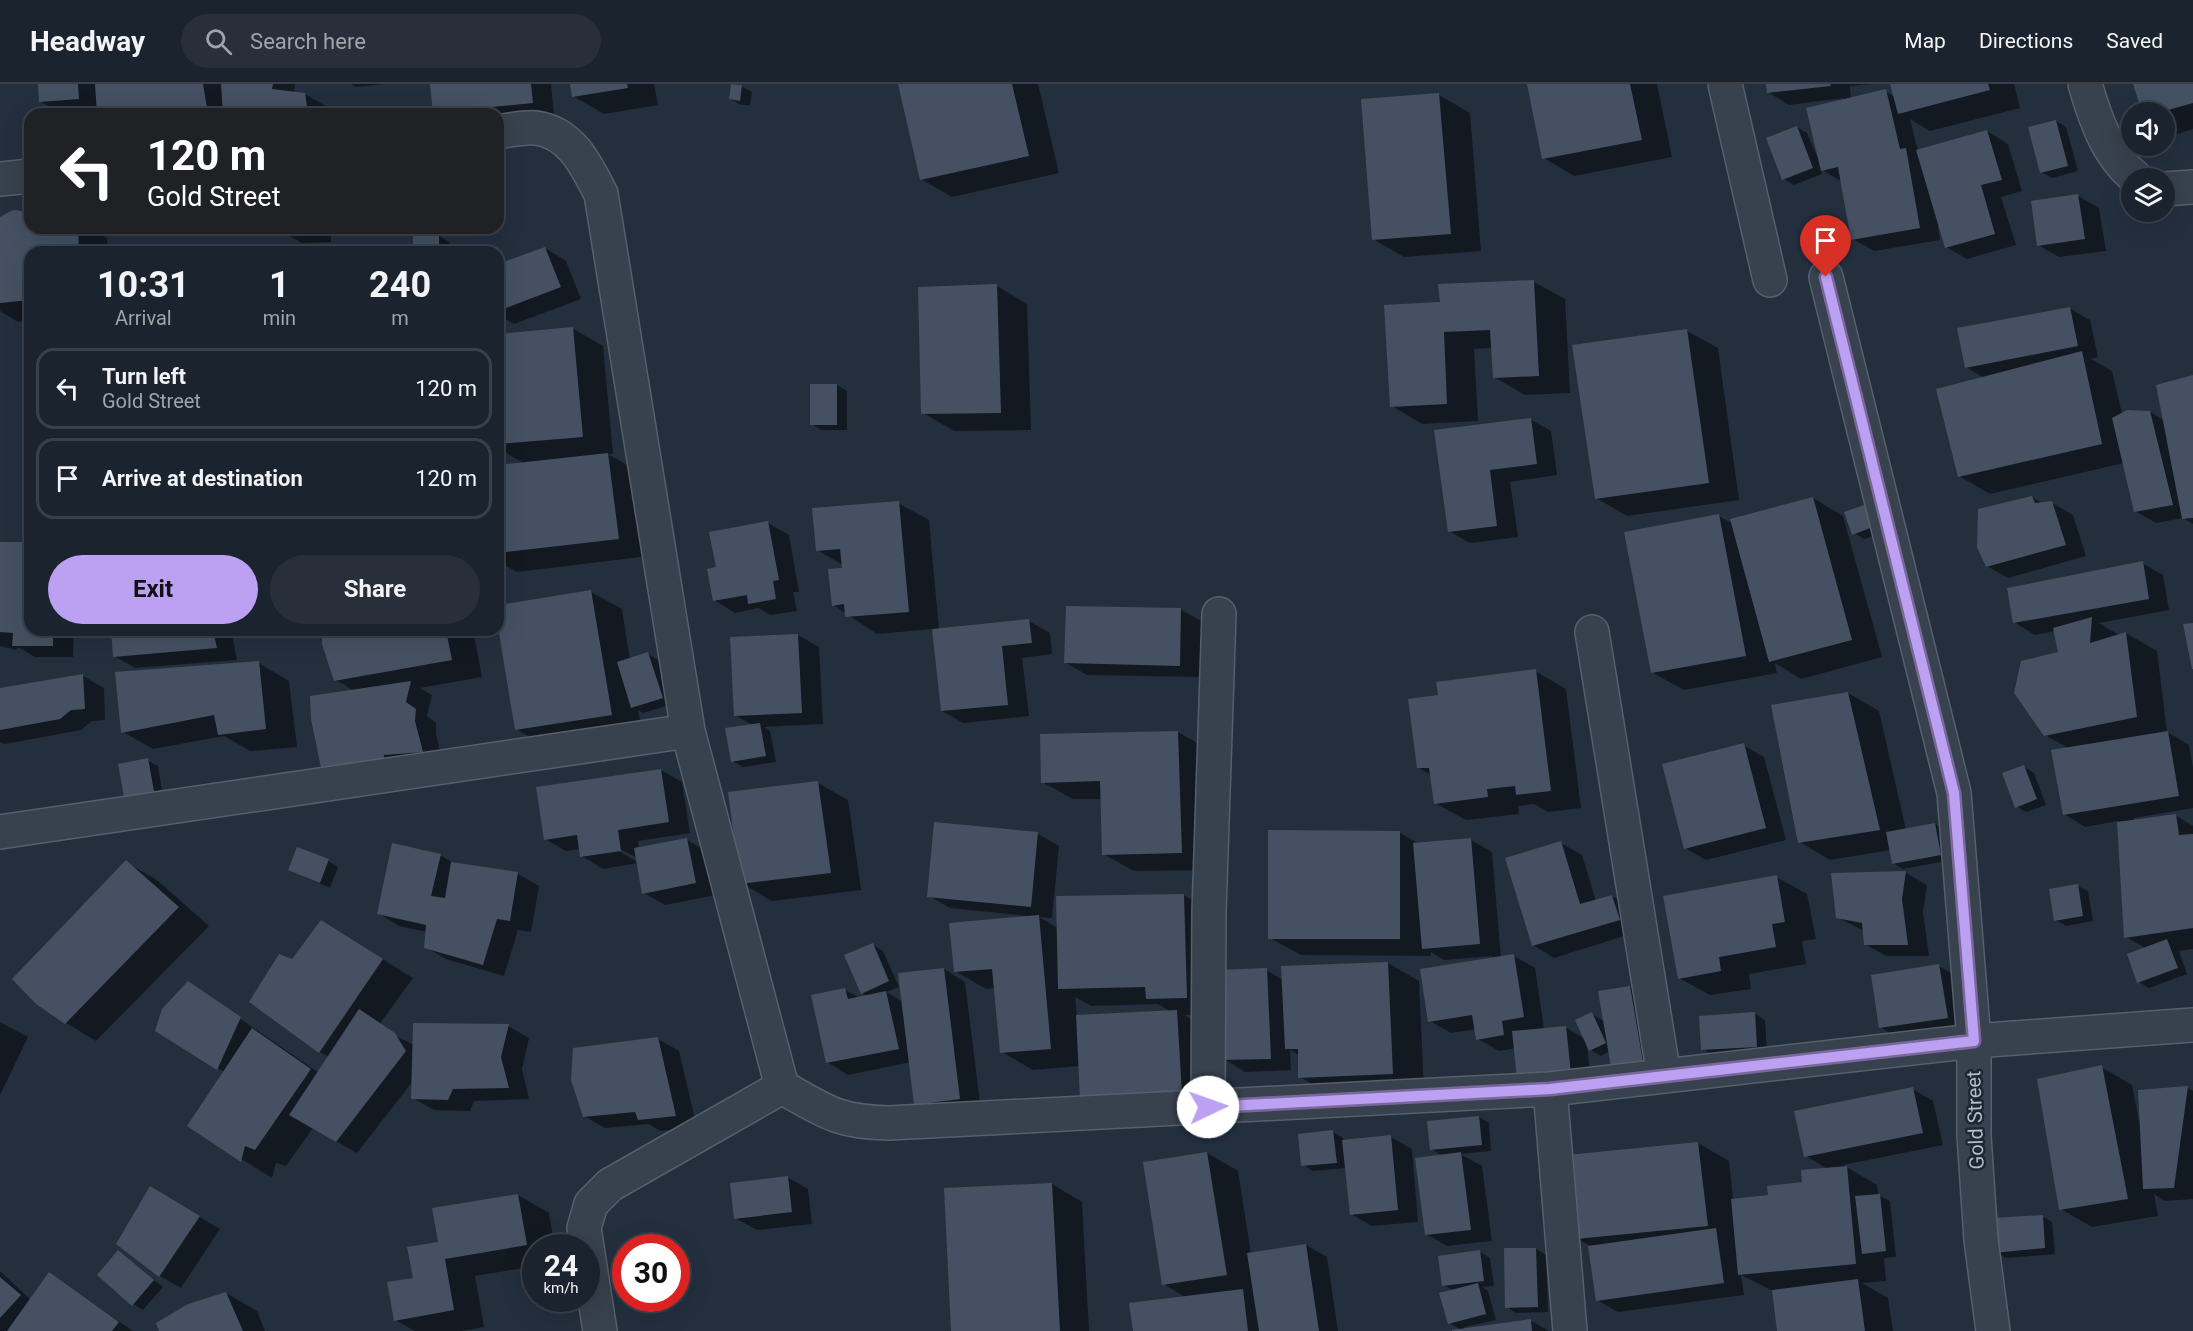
<!DOCTYPE html>
<html lang="en">
<head>
<meta charset="utf-8">
<style>
  :root { --surface:#1b232e; --page:#282f3a; --text:#f1f3f6; --muted:#a0a4aa; --line:#39404a; --accent:#bca0f2 }
  body { margin:0; font-family:Roboto,sans-serif; background:var(--page); color:var(--text); height:100vh; display:flex; flex-direction:column; font-size:22px; white-space:nowrap }
  * { box-sizing:border-box; margin:0 }
  p { font-size:20px; color:var(--muted) }
  .icon { flex:none; width:33px; height:33px; fill:none; stroke:currentColor; stroke-width:2; stroke-linecap:round; stroke-linejoin:round }
  .map { position:relative; flex:1; overflow:hidden }
  .side { position:absolute; left:24px; top:162px; width:480px; height:390px; display:flex; flex-direction:column; background:var(--surface); border-radius:18px; box-shadow:0 6px 24px #0002,0 0 0 2px var(--line) }
  .side>* { flex:none }
  .guide { position:absolute; left:24px; top:24px; width:480px; height:126px; border-radius:18px; box-shadow:0 6px 24px #0002,0 0 0 2px var(--line); background:#202124; color:#fff; overflow:hidden }
  .fabs { position:absolute; left:2121px; top:18px; display:grid; gap:12px }
  .fabs a { display:grid; place-items:center; width:54px; height:54px; border-radius:50%; background:var(--surface); box-shadow:0 6px 24px #0002,0 0 0 2px var(--line); font-size:30px }
  .speed { position:absolute; left:522px; top:1150px; display:flex; gap:12px; font-size:30px; font-weight:700; text-align:center }
  .speed>* { display:grid; place-content:center; width:78px; height:78px; border-radius:50%; background:var(--surface); box-shadow:0 6px 24px #0002,0 0 0 2px var(--line); line-height:1 }
  .speed small { font-size:15px; font-weight:400 }
  .speed .limit { border:9px solid #d22; background:#fff; color:#111 }
  .pin { position:absolute; display:grid; place-items:center; width:51px; height:51px; color:#fff; margin:-62px -26px; border-radius:50% 50% 50% 0; rotate:-45deg; box-shadow:0 0 6px #0007 }
  .pin .icon { rotate:45deg }
  .me { position:absolute; width:66px; margin:-33px; rotate:87deg; stroke-linejoin:round; filter:drop-shadow(0 0 4px #0008) }
  .turn { display:flex; align-items:center; gap:21px; height:126px; padding:0 24px; font-size:27px }
  .turn .icon { width:78px; height:78px; stroke-width:2.5 }
  .turn b { display:block; font-size:42px; line-height:51px }
  .eta { display:flex; justify-content:space-evenly; align-items:center; height:102px; text-align:center }
  .eta b { font-size:36px; font-weight:700; line-height:42px }
  .cta { display:flex; gap:12px; margin-top:auto; padding:12px 24px }
  .cta a { flex:1; height:69px; border-radius:36px; background:var(--accent); color:#111; font-size:24px; font-weight:700; line-height:69px; text-align:center }
  .cta a+a { background:var(--page); color:var(--text) }
  ul { padding:0; list-style:none }
  li { display:flex; align-items:center; gap:18px; height:81px; margin:0 12px 9px; padding:0 12px; border:3px solid var(--line); border-radius:18px }
  li div { flex:1 }
  li b { display:block; font-size:22px }
  li em { font-style:normal }
  header { display:flex; align-items:center; gap:36px; box-sizing:border-box; height:84px; padding:0 30px; background:var(--surface); border-bottom:2px solid var(--line) }
  header strong { font-size:28px }
  nav { display:flex; gap:33px; margin-inline-start:auto; font-size:21px }
  .search { width:420px; height:54px; background:var(--page); display:flex; align-items:center; gap:15px; box-sizing:border-box; padding:0 21px; border-radius:33px; color:var(--muted); font-size:22px }
  .map>svg:first-child { display:block }
  .shadow { fill:#0007; fill-rule:evenodd }
  .building { fill:#455162 }
  .lines { fill:none; stroke-linecap:round; stroke-linejoin:round }
  .minor-casing { stroke:#565f6c; stroke-width:36 }
  .minor { stroke:#38414e; stroke-width:33 }
  .route-casing { stroke:#7a689d; stroke-width:15 }
  .route { stroke:#bca0f2; stroke-width:10 }
  .labels { text-anchor:middle; stroke-width:5; stroke-linejoin:round; paint-order:stroke }
  .street-label { font-size:20px; fill:#b4bcc9; stroke:#1d2633 }
</style>
</head>
<body>
<header>
<strong>Headway</strong>
<div class="search"><svg class="icon" aria-label="search" viewBox="0 0 24 24"><circle cx="10" cy="10" r="6"/><path d="M15 15l6 6"/></svg>Search here</div>
<nav><a>Map</a><a>Directions</a><a>Saved</a></nav>
</header>
<div class="map">
<svg width="2193" height="1247" viewBox="0 0 2193 1247">
  <rect width="100%" height="100%" fill="#242f3e"/>
  <!-- shadow -->
  <path class="shadow" d="M40,0H295L294,9L305,10L326,22L327,30H99V26L62,30L41,18Z
    M351,0H385L356,3Z
    M432,0H551L554,31L498,36V30H438L435,28Z
    M571,0H654L658,21L604,30L573,12Z
    M901,0H1038L1059,89L952,113L921,95Z
    M1529,0H1657L1672,73L1574,92L1544,74Z
    M1767,0H1873L1850,2L1851,15L1885,7L1895,13L1892,0H2014L2020,24L1930,47L1910,35L1918,67L1987,47L2008,60L2022,107L2001,113L2016,161L1967,175L1946,163L1940,141L1938,142L1940,156L1874,167L1853,155L1842,98L1821,85L1822,90L1794,101L1784,95L1797,43L1807,49L1820,79L1844,14L1789,21L1768,8Z
    M2135,0H2193V45L2175,51L2164,44V28H2143Z
    M741,2L752,8L750,21H741L731,15Z
    M1439,11L1470,29L1481,167L1404,173L1373,155Z
    M2056,37L2066,43L2078,87L2052,94L2041,88Z
    M2078,112L2099,124L2106,167L2059,173L2038,161Z
    M30,130V144H90L107,154L108,168H30V236L18,238L0,227V135Z
    M280,144H353V147H331V158L302,159L281,147Z
    M439,152L449,158V168H414Z
    M545,164L566,177L581,215L514,240L498,231V182Z
    M1534,198L1565,215L1570,309L1525,311L1494,293L1492,264L1474,265L1478,337L1422,340L1392,322L1441,220Z
    M997,202L1027,220L1031,346L954,347L923,329Z
    M2069,224L2090,236L2098,273L2091,275L2112,287L2122,330L2150,328L2165,337L2193,292V440L2183,434L2156,439L2135,427L2124,379L1990,410L1959,392L1984,294L1966,283Z
    M572,244L603,262L613,370H608L639,388L649,472L517,488L498,477V383L525,380L498,364V251Z
    M1687,247L1718,264L1739,416L1627,432L1596,414Z
    M837,301L847,307V346H821L811,340Z
    M1530,335L1551,347L1557,391L1510,398L1518,453L1470,459L1449,447L1436,347Z
    M2032,413L2043,420L2052,419L2073,431L2086,472L2008,494L1987,482Z
    M1813,414L1843,432L1882,573L1801,595L1775,579L1777,589L1684,606L1653,589L1719,432L1733,440Z
    M898,419L929,436L939,546L1029,537L1050,549L1052,570L1022,574L1029,632L963,639L942,627L934,545L877,550L833,521L843,481L817,466Z
    M1846,429L1891,446L1864,455L1854,449Z
    M768,439L789,451L799,508H793L797,527L770,531L758,524L735,529L714,516L717,485Z
    M30,459V546H74L73,573H35L18,563L16,566L0,562V460Z
    M2142,479L2163,491L2169,526L2099,539L2119,551L2126,549L2157,567L2167,648L2189,661L2193,684V724L2134,734V737L2175,731L2193,742V865L2179,867L2187,890L2149,904L2139,898L2147,865L2126,853L2118,737L2085,743L2064,730L2070,665L2045,651L2060,569L2055,547L2035,551L2014,538Z
    M591,508L622,525L630,576L648,570L658,576L673,620L643,629L638,626L642,648L547,663L516,645L498,523Z
    M1180,525L1201,537V593L1087,591L1066,579Z
    M112,546H231L237,576L135,584L114,572Z
    M323,546H473L482,593L420,604L432,611L427,632L436,639V650L443,679L370,694L354,607L336,596Z
    M798,551L819,563L823,640L764,643L770,647L776,678L743,683L732,677L754,642L735,631Z
    M259,579L289,597L297,663L250,667L224,652L153,665L123,648Z
    M1535,587L1566,605L1581,724L1548,728L1534,720L1518,722L1519,730L1466,736L1435,719L1431,691L1419,684L1439,613Z
    M83,592L104,604L105,636L92,637L81,646L5,660L0,658V605Z
    M1848,609L1879,627L1906,746L1935,740L1945,746L1951,776L1903,785L1893,779L1891,766L1830,776L1800,758Z
    M1178,648L1209,666L1212,786L1134,787L1103,770L1102,715H1073L1042,698Z
    M1743,661L1764,673L1786,756L1706,776L1685,764Z
    M147,676L158,682L164,719L119,681Z
    M2024,683L2034,689L2046,721L2026,728L2016,722Z
    M661,686L682,698L690,749L638,757L639,765L687,756L708,768L716,811L665,821L644,809L638,779L603,785L582,772L581,765L566,767L545,755ZM615,762L637,774V778L614,764Z
    M818,699L848,716L861,806L772,817L741,799Z
    M1399,748L1419,760L1471,756L1492,768L1501,874L1514,872L1535,884L1544,945L1565,943L1585,955L1592,930L1605,938L1630,903L1651,915L1664,990L1610,967L1601,972L1591,966L1587,959L1591,1002L1516,964L1499,967L1478,955L1476,945L1451,949L1430,937L1493,872L1444,876L1431,868V872L1301,871L1270,854Z
    M1038,750L1059,762L1052,834L1039,833L1058,844L1057,813L1184,811L1215,829L1217,931H1184L1208,945L1212,1027L1080,982L1033,986L1002,968L996,904L986,905L955,887L1028,832L950,824L929,812ZM1075,913L1091,922L1158,920L1171,928L1077,932Z
    M1561,759L1582,771L1596,817L1612,812L1633,824L1640,847L1554,874L1533,861Z
    M440,771L455,780L518,790L539,802L531,848L518,846L504,892L446,875L425,863L427,848L399,842L378,829Z
    M328,777L338,783L330,804L290,786Z
    M126,778L157,796L209,842L96,957L66,939Z
    M1906,789L1927,801L1923,828L1929,872H1886L1865,860L1864,847L1837,833L1833,791Z
    M1776,793L1807,810L1816,855L1802,857L1806,880L1749,890L1751,905L1710,911L1679,894Z
    M2078,802L2088,807L2093,837L2066,842L2056,836Z
    M352,856L413,894L381,938V942L400,954L414,961L508,942L529,954L522,985L529,1015L474,1017L470,1027L434,1026L413,1014V997L357,1069L313,1044L286,1082L276,1079L272,1094L189,1042L224,988L156,946L188,899L319,989L329,973L320,968L293,877Z
    M873,861L883,867L899,903L886,908L903,918L944,885L965,898L981,1027L937,1032L916,1020L911,978L848,991L827,978L845,906L860,914L868,912L862,909Z
    M1388,879L1419,897L1424,1007L1331,1011L1300,993L1299,971L1290,966L1291,986L1245,988L1224,975L1266,886L1283,896V884Z
    M1939,882L1960,894L1968,945L1901,956L1880,943Z
    M1755,930L1765,936L1767,968L1713,971L1703,965Z
    M0,938L28,953L0,1011Z
    M658,955L679,967L697,1044L660,1047L649,1040L605,1044L584,1032Z
    M2101,983L2132,1001L2139,1037L2187,1004L2193,1007V1115L2165,1117L2154,1110L2158,1132L2092,1143L2061,1125Z
    M1912,1005L1933,1017L1943,1061L1843,1081L1877,1101L1878,1111L1890,1117L1896,1173L1884,1174L1886,1197L1862,1199L1888,1214L1893,1247H1779L1773,1207L1741,1191L1744,1211L1618,1228L1597,1216L1589,1161L1577,1155L1698,1059L1729,1077L1733,1116L1770,1113L1804,1100L1828,1085L1806,1072Z
    M1479,1033L1489,1039L1491,1067L1460,1070L1482,1082L1492,1157L1447,1162L1426,1150L1443,1072L1431,1065Z
    M1333,1048L1343,1054L1344,1058L1391,1053L1412,1065L1418,1138L1372,1142L1351,1130L1347,1084L1313,1087L1303,1081Z
    M1207,1069L1238,1087L1251,1170L1306,1161L1327,1173L1338,1247H1134L1186,1214L1164,1200Z
    M787,1093L808,1105L812,1140L757,1146L735,1134Z
    M1052,1100L1082,1118L1089,1247H953Z
    M150,1104L220,1145L181,1204L160,1192L118,1159Z
    M518,1111L549,1129L555,1164H536V1182L475,1192L484,1243L462,1247H415L395,1236L414,1195L440,1159Z
    M2042,1132L2052,1138L2055,1170L2006,1174L1996,1168Z
    M1536,1165L1546,1171L1548,1228L1516,1229L1506,1223Z
    M118,1168L163,1203L143,1226L133,1220Z
    M1480,1168L1490,1174L1494,1202L1482,1203L1488,1207L1496,1236L1464,1243L1465,1245L1530,1236L1549,1247H1453L1462,1246L1449,1239L1454,1207L1444,1201Z
    M0,1187L31,1216L50,1190L133,1247H0Z
    M226,1209L257,1227L265,1247H161Z"/>
  <!-- building -->
  <path class="building" d="M38,0H78L79,15L39,18Z
    M95,0H203L208,30H97Z
    M221,0H273L272,5L305,9L308,30H223Z
    M430,0H531L533,19L433,29Z
    M570,0H627L628,4L572,13Z
    M731,0L742,1L740,17L729,15Z
    M898,0H1012L1029,72L920,96Z
    M1527,0H1630L1642,56L1542,75Z
    M1766,0H1830L1831,2L1767,9Z
    M1890,0H1988L1990,6L1898,30Z
    M2133,0H2193V19L2161,28H2142Z
    M1886,5L1900,65L1906,64L1920,144L1851,156L1838,83L1821,87L1806,24Z
    M1439,9L1451,150L1372,156L1361,15Z
    M2056,36L2068,82L2040,89L2028,43Z
    M1797,42L1813,84L1782,96L1766,54Z
    M1987,46L2002,96L1981,101L1995,150L1945,164L1916,66Z
    M2078,110L2085,155L2037,162L2031,117Z
    M13,126L30,128V144H78L79,168H30V216L0,219V133Z
    M279,144H311V147L279,148Z
    M413,150L439,151V168H413Z
    M545,163L561,203L498,227V180Z
    M1534,196L1539,292L1493,294L1490,246L1444,248L1447,320L1390,323L1384,221L1440,218L1438,200Z
    M997,200L1001,329L921,330L918,203Z
    M2070,223L2078,262L1965,284L1957,244Z
    M573,243L583,353L498,360V250Z
    M1687,245L1709,399L1595,415L1572,261Z
    M2082,267L2102,360L1958,393L1936,305Z
    M2193,291V434L2182,435L2156,301Z
    M810,300H837V341H810Z
    M2127,326L2150,327L2173,421L2134,428L2112,334Z
    M1531,334L1537,380L1490,386L1497,442L1448,448L1434,346Z
    M608,369L619,455L498,469V381Z
    M2032,412L2035,419L2052,417L2066,461L1986,483L1977,463L1978,425Z
    M1813,413L1852,556L1769,578L1730,435Z
    M899,417L909,528L845,533L844,520L832,522L828,485L842,484L840,465L816,467L812,424Z
    M1873,418L1881,440L1852,451L1844,428Z
    M1719,430L1746,572L1651,589L1624,448Z
    M768,437L779,496L773,497L776,515L748,520L747,511L713,517L707,485L716,483L709,448Z
    M0,458H30V546H53V562H12L13,549L0,548Z
    M2143,477L2149,515L2013,539L2007,504Z
    M591,506L612,631L515,646L498,543V521Z
    M1066,522L1181,524L1180,582L1064,579Z
    M2092,533L2090,559L2126,548L2137,633L2044,652L2014,609L2021,577L2058,568L2053,544Z
    M1029,535L1032,559L1002,562L1008,621L941,627L932,545Z
    M2193,539V585H2192L2183,540Z
    M111,546H213L217,564L113,573Z
    M322,546H446L452,576L334,597L322,560Z
    M798,550L802,629L734,632L730,553Z
    M648,568L663,614L631,624L617,578Z
    M259,577L266,645L218,651L214,631L121,649L115,588Z
    M1536,585L1551,707L1516,711L1515,702L1487,705L1488,713L1434,720L1429,684H1417L1408,615L1438,611L1436,598Z
    M83,590L85,625L71,626L60,635L0,646V604Z
    M411,597L406,618L416,625L415,637L423,668L384,671L383,684L322,688L311,635L310,612Z
    M1848,608L1880,746L1798,759L1771,621Z
    M760,639L766,672L731,678L725,644Z
    M1178,647L1182,769L1102,771L1100,697L1041,699L1040,650Z
    M2168,647L2179,712L2063,731L2051,666Z
    M1744,659L1766,744L1684,765L1662,680Z
    M148,674L155,713L125,718L118,680Z
    M2024,681L2037,715L2015,724L2002,689Z
    M661,685L669,738L618,746L621,767L580,773L577,751L544,756L536,703Z
    M818,697L831,789L740,800L728,708Z
    M2176,730L2179,751L2193,750V844L2124,854L2117,738Z
    M934,738L1038,748L1031,823L927,813Z
    M1935,739L1941,771L1892,780L1886,748Z
    M1268,746L1400,747V855H1268Z
    M687,754L696,799L642,810L634,764Z
    M1471,754L1480,860L1422,865L1413,759Z
    M1561,757L1580,820L1612,811L1620,836L1532,862L1505,774Z
    M392,759L441,770L431,812L445,814L451,778L518,788L510,837L497,835L483,881L424,864L426,841L377,830Z
    M297,763L329,775L320,799L288,786Z
    M126,776L179,823L65,940L36,920L12,895Z
    M1906,787L1902,815L1908,861H1864L1862,839L1836,834L1831,789Z
    M1777,791L1785,838L1772,840L1776,863L1719,873L1721,887L1678,895L1663,812Z
    M2078,800L2083,832L2054,837L2049,805Z
    M1184,810L1187,914L1146,915L1145,903L1058,905L1056,812Z
    M1039,831L1051,965L1000,969L992,885L954,888L949,839Z
    M321,836L383,875L319,969L249,918L279,870L292,875Z
    M2167,855L2178,884L2137,899L2127,870Z
    M873,859L889,897L861,910L844,871Z
    M1514,870L1524,933L1502,937L1504,951L1476,956L1472,931L1428,938L1420,885Z
    M1388,878L1393,990L1298,994V965H1285L1281,882Z
    M1939,880L1948,934L1879,944L1871,891Z
    M944,884L960,1015L914,1021L898,889Z
    M1267,884L1271,975L1222,976L1218,886Z
    M188,897L241,933L217,986L155,947L162,925Z
    M1630,902L1643,978L1611,983L1598,907Z
    M845,904L848,915L886,907L899,965L826,979L811,911Z
    M359,925L395,949L406,967L336,1058L289,1031Z
    M1177,926L1182,1010L1080,1015L1076,931Z
    M1592,928L1606,959L1589,967L1575,936Z
    M1755,928L1757,963L1701,966L1699,932Z
    M413,939L509,940L501,973L509,1004L453,1005L448,1016L411,1015Z
    M1566,942L1571,990L1517,995L1512,947Z
    M252,944L311,985L255,1066L245,1062L241,1078L187,1042Z
    M658,953L676,1032L638,1036L635,1028L583,1033L571,996L573,964Z
    M2102,981L2128,1115L2059,1126L2037,995Z
    M2188,1002L2174,1104L2143,1105L2138,1006Z
    M1913,1003L1923,1049L1804,1073L1794,1027Z
    M1479,1032L1482,1061L1430,1066L1427,1037Z
    M1333,1046L1337,1079L1301,1082L1298,1050Z
    M1391,1051L1398,1126L1350,1131L1342,1056Z
    M1698,1058L1708,1142L1576,1155L1567,1071Z
    M1207,1068L1227,1191L1162,1201L1143,1078Z
    M1461,1068L1471,1146L1425,1151L1415,1074Z
    M1847,1082L1856,1180L1738,1191L1731,1115L1768,1111L1767,1102L1802,1098L1801,1086Z
    M788,1092L792,1128L734,1135L730,1099Z
    M1052,1099L1060,1247H951L944,1104Z
    M150,1102L200,1132L159,1193L116,1160Z
    M518,1110L527,1161L445,1175L454,1226L394,1237L387,1198L413,1194L407,1163L438,1158L432,1124Z
    M1880,1110L1886,1167L1862,1170L1855,1112Z
    M2043,1131L2045,1164L1994,1169L1992,1134Z
    M1716,1144L1724,1199L1596,1217L1588,1162Z
    M1306,1160L1319,1247H1259L1247,1169Z
    M1504,1164H1536L1538,1223L1505,1224Z
    M118,1166L154,1196L132,1222L97,1191Z
    M1480,1166L1484,1197L1442,1202L1438,1172Z
    M49,1188L119,1238L112,1247H7Z
    M0,1193L21,1211L0,1234Z
    M1858,1195L1865,1247H1777L1772,1206Z
    M1478,1199L1486,1230L1448,1240L1439,1209Z
    M1243,1205L1248,1247H1133L1129,1219Z
    M226,1208L243,1247H159L156,1239L188,1220Z
    M1531,1235L1532,1247H1452V1246Z"/>
  <g class="lines">
    <!-- minor casing -->
    <g class="minor-casing">
      <path id="minor" d="M1725,0L1770,196
        M2085,0C2095,34 2107,71 2136,94
        M498,48C510,46 525,43 536,44C572,49 586,81 601,110L688,647L782,1003
        M0,95L30,92
        M2164,105L2193,103
        M1826,193L1954,709L1974,957V1052L1981,1156L1993,1247
        M1592,548L1664,992
        M0,748L688,647
        M1550,1005L1570,1247
        M1208,1023L1209,828L1219,530
        M600,1247L584,1144L591,1120L610,1101L782,1003C826,1028 838,1038 889,1039L1550,1005L1974,957L2193,941"/>
    </g>
    <!-- minor -->
    <use href="#minor" class="minor"/>
  </g>
  <g class="lines">
    <!-- route casing -->
    <g class="route-casing">
      <path id="route" d="M1208,1023L1550,1005L1974,957L1954,709L1826,193"/>
    </g>
    <!-- route -->
    <use href="#route" class="route"/>
  </g>
  <g class="labels">
    <!-- street labels -->
    <g class="street-label">
      <text transform="translate(1975 1036) rotate(-92)" y="7">Gold Street</text>
    </g>
  </g>
</svg>
<div class="fabs">
<a><svg class="icon" aria-label="sound" viewBox="0 0 24 24"><path d="M4 9h4l5-4v14l-5-4H4zM17 9q2 3 0 6"/></svg></a>
<a><svg class="icon" aria-label="layers" viewBox="0 0 24 24"><path d="M12 4l9 5-9 5-9-5zM3 14l9 5 9-5"/></svg></a>
</div>
<div class="speed"><div>24<small>km/h</small></div><div class="limit">30</div></div>
<div class="pin" style="left:1826px;top:193px;background:#d93025"><svg class="icon" aria-label="arrive" viewBox="0 0 24 24"><path d="M6 21V4h12l-3 4 3 4H6"/></svg></div>
<svg class="me" style="left:1208px;top:1023px" viewBox="-20 -20 40 40"><circle r="19" fill="#fff"/><path d="M0-13L10 11 0 6-10 11z" fill="#bca0f2"/></svg>
<div class="guide">
<div class="turn"><svg class="icon" aria-label="left" viewBox="0 0 24 24"><path d="M17 20v-9H6M10 6l-5 5 5 5"/></svg><div><b>120 m</b>Gold Street</div></div>
</div>
<section class="side">
<div class="eta">
<div><b>10:31</b><p>Arrival</p></div>
<div><b>1</b><p>min</p></div>
<div><b>240</b><p>m</p></div>
</div>
<ul>
<li><svg class="icon" aria-label="left" viewBox="0 0 24 24"><path d="M17 20v-9H6M10 6l-5 5 5 5"/></svg><div><b>Turn left</b><p>Gold Street</p></div><em>120 m</em></li>
<li><svg class="icon" aria-label="arrive" viewBox="0 0 24 24"><path d="M6 21V4h12l-3 4 3 4H6"/></svg><div><b>Arrive at destination</b></div><em>120 m</em></li>
</ul>
<div class="cta"><a>Exit</a><a>Share</a></div>
</section>
</div>
</body>
</html>
